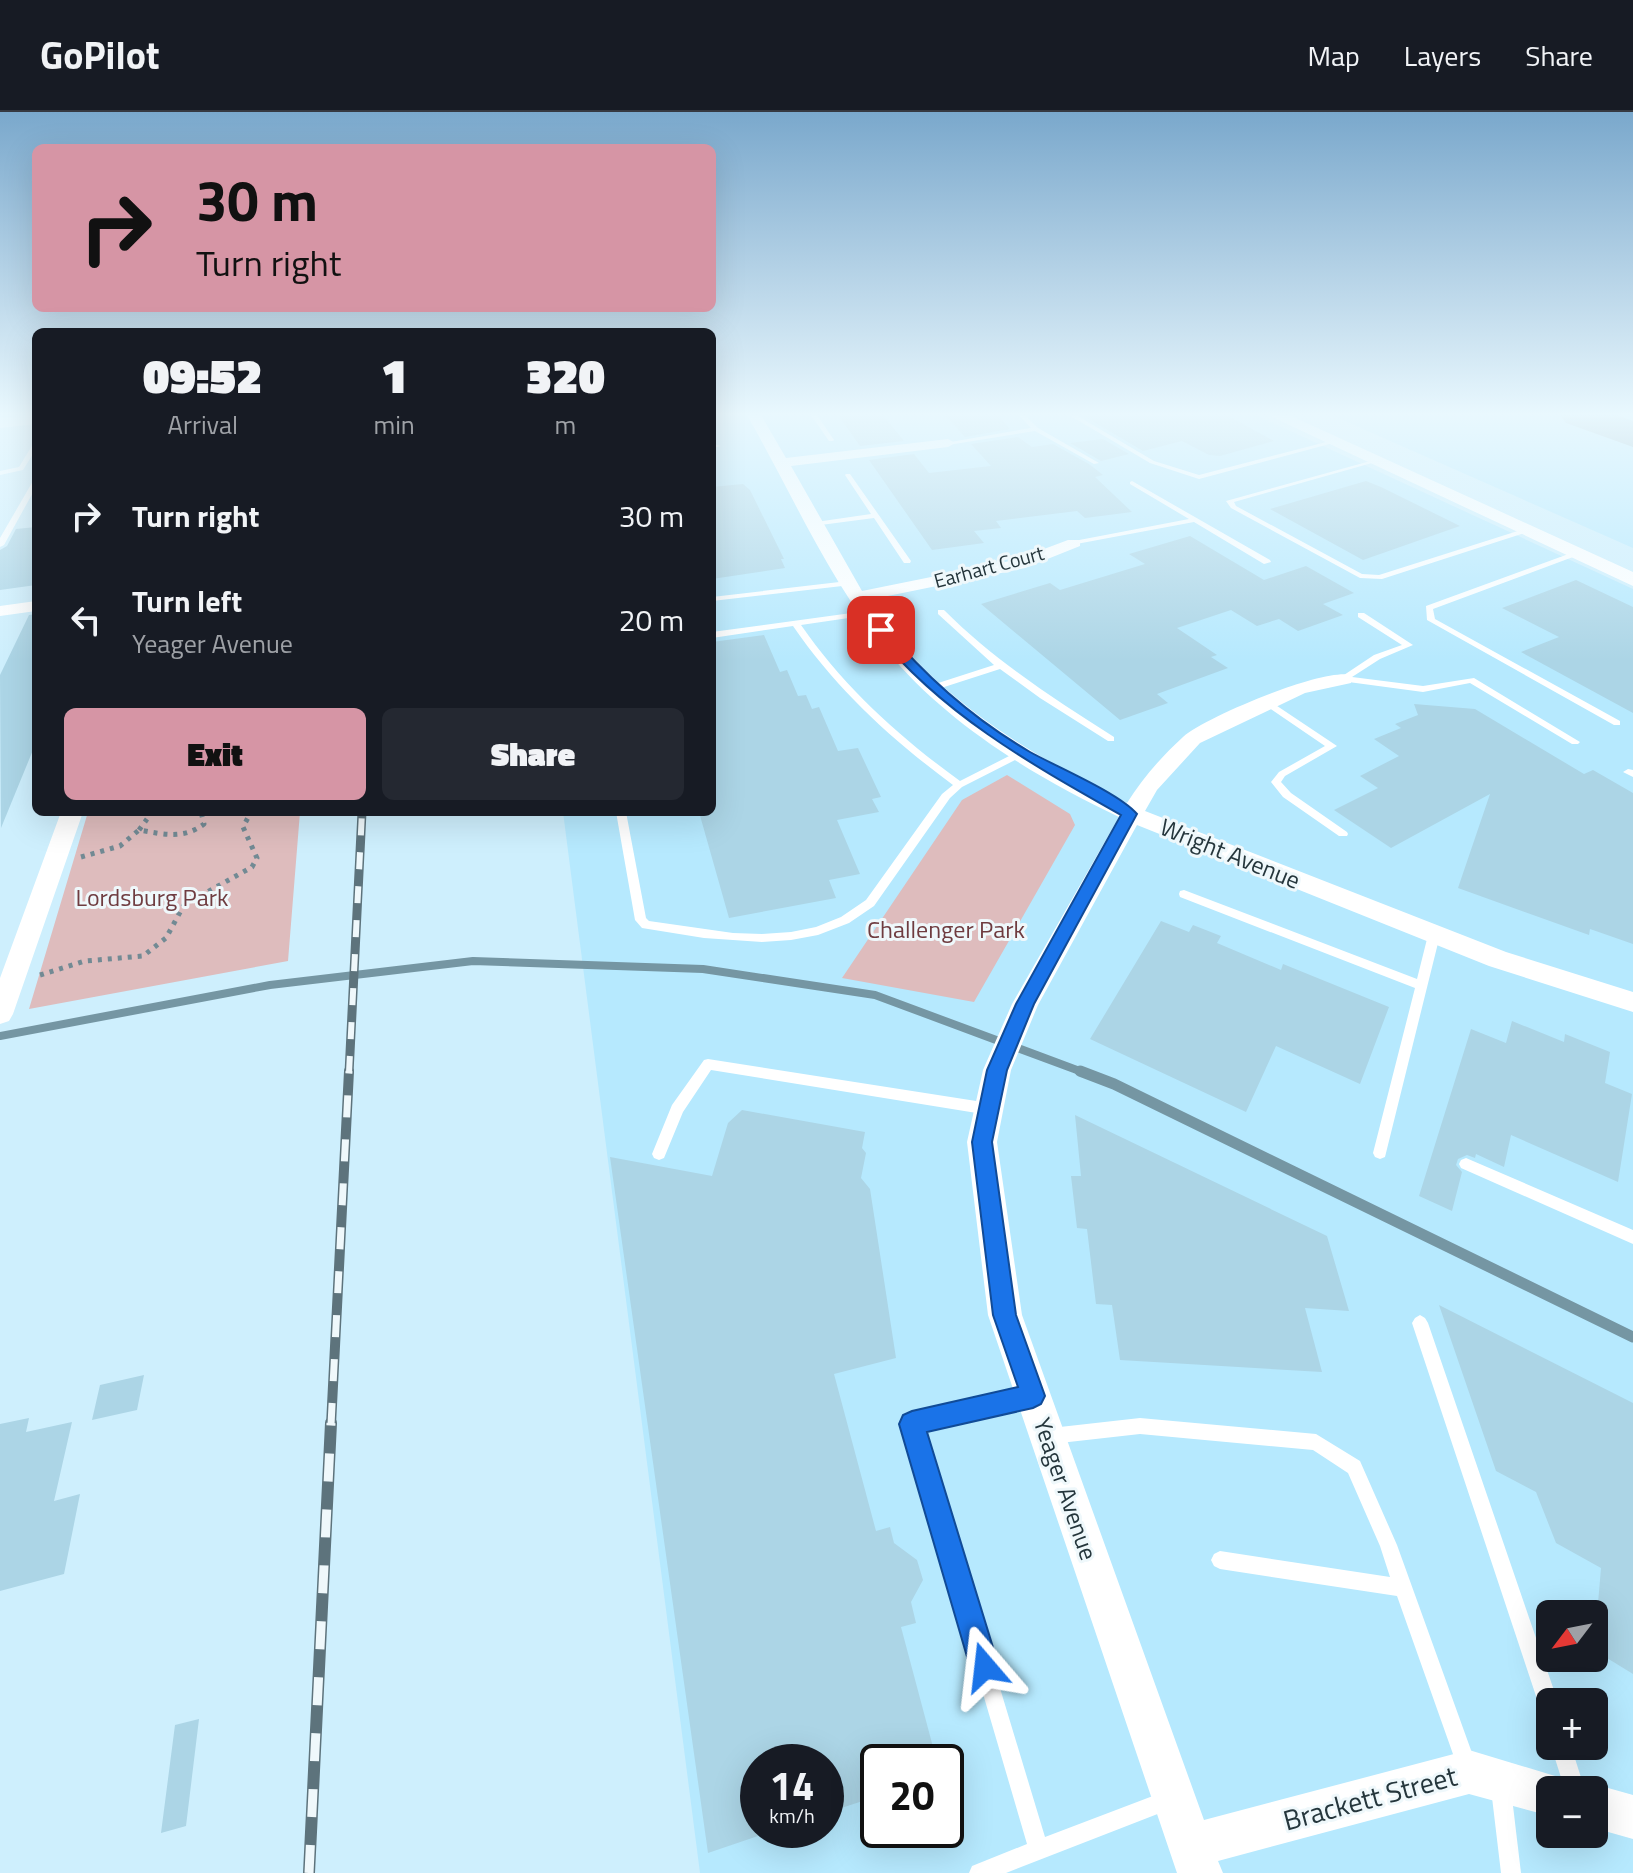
<!DOCTYPE html>
<html lang="en">
<head>
<meta charset="utf-8">
<style>
  :root { --surface:#171b24; --page:#242831; --text:#f1f3f6; --muted:#9ea1a6; --line:#363941; --accent:#d695a5 }
  body { margin:0; font-family:"Titillium Web",sans-serif; background:var(--page); color:var(--text); height:100vh; display:flex; flex-direction:column; font-size:30px; white-space:nowrap }
  * { box-sizing:border-box; margin:0 }
  p { font-size:26px; color:var(--muted) }
  .icon { flex:none; width:44px; height:44px; fill:none; stroke:currentColor; stroke-width:2; stroke-linecap:round; stroke-linejoin:round }
  .map { position:relative; flex:1; overflow:hidden }
  .sheet { position:absolute; left:32px; top:216px; width:684px; height:488px; display:flex; flex-direction:column; background:var(--surface); border-radius:12px; box-shadow:0 8px 32px #0002 }
  .sheet>* { flex:none }
  .guide { position:absolute; left:32px; top:32px; width:684px; height:168px; border-radius:12px; box-shadow:0 8px 32px #0002; background:#d695a5; color:#111; overflow:hidden }
  .needle { width:52px; rotate:238deg }
  .fabs { position:absolute; left:1536px; top:1488px; display:grid; gap:16px }
  .fabs a { display:grid; place-items:center; width:72px; height:72px; border-radius:12px; background:var(--surface); box-shadow:0 8px 32px #0002; font-size:40px }
  .speed { position:absolute; left:740px; top:1632px; display:flex; gap:16px; font-size:40px; font-weight:700; text-align:center }
  .speed>* { display:grid; place-content:center; width:104px; height:104px; border-radius:50%; background:var(--surface); box-shadow:0 8px 32px #0002; line-height:1 }
  .speed small { font-size:20px; font-weight:400 }
  .speed .limit { border:4px solid #111; border-radius:12px; background:#fff; color:#111 }
  .pin { position:absolute; display:grid; place-items:center; width:68px; height:68px; color:#fff; margin:-34px; border-radius:16px; box-shadow:0 4px 12px #0006 }
  .me { position:absolute; width:88px; margin:-44px; rotate:343deg; stroke-linejoin:round; filter:drop-shadow(0 0 6px #0008) }
  .turn { display:flex; align-items:center; gap:28px; height:168px; padding:0 32px; font-size:36px }
  .turn .icon { width:104px; height:104px; stroke-width:2.5 }
  .turn b { display:block; font-size:56px; line-height:68px }
  .eta { display:flex; justify-content:space-evenly; align-items:center; height:136px; text-align:center }
  .eta b { font-size:48px; font-weight:800; line-height:56px }
  .action { display:flex; gap:16px; margin-top:auto; padding:16px 32px }
  .action a { flex:1; height:92px; border-radius:12px; background:var(--accent); color:#111; font-size:32px; font-weight:800; line-height:92px; text-align:center }
  .action a+a { background:var(--page); color:var(--text) }
  ul { padding:0; list-style:none }
  li { display:flex; align-items:center; gap:24px; height:104px; padding:0 32px }
  li div { flex:1 }
  li b { display:block; font-size:30px }
  li em { font-style:normal }
  header { display:flex; align-items:center; gap:48px; box-sizing:border-box; height:112px; padding:0 40px; background:var(--surface); border-bottom:2px solid var(--line) }
  header strong { font-size:38px }
  nav { display:flex; gap:44px; margin-inline-start:auto; font-size:28px }
  .map>svg:first-child { display:block }
  .built { fill:#b6e9fe; fill-rule:evenodd }
  .green { fill:#debcbd }
  .lines { fill:none; stroke-linecap:round; stroke-linejoin:round }
  .stream-far1 { stroke:#7596a3; stroke-width:8 }
  .stream { stroke:#7596a3; stroke-width:11 }
  .taxiway { fill:#96b1bc; fill-rule:evenodd }
  .building { fill:#acd5e6 }
  .path { stroke:#728a94; stroke-width:5; stroke-dasharray:4 6; stroke-linecap:butt }
  .service { fill:#fff; fill-rule:evenodd }
  .minor { fill:#fff; fill-rule:evenodd }
  .tertiary { fill:#fff; fill-rule:evenodd }
  .rail-far2-casing { stroke:#5d737c; stroke-width:9 }
  .rail-far1-casing { stroke:#5d737c; stroke-width:10 }
  .rail-casing { stroke:#5d737c; stroke-width:12 }
  .rail-far2 { stroke:#eff8fb; stroke-width:6; stroke-dasharray:17; stroke-linecap:butt }
  .rail-far1 { stroke:#eff8fb; stroke-width:7; stroke-dasharray:22; stroke-linecap:butt }
  .rail { stroke:#eff8fb; stroke-width:9; stroke-dasharray:28; stroke-linecap:butt }
  .route { fill:#1a73e8; stroke:#114b97; stroke-width:2 }
  .labels { text-anchor:middle; stroke-width:6; stroke-linejoin:round; paint-order:stroke }
  .far-street-label { font-size:20px; fill:#25363c; stroke:#eff8fb }
  .street-label { font-size:24px; fill:#25363c; stroke:#eff8fb }
  .park-label { font-size:24px; fill:#6f3c40; stroke:#eff8fb }
  .near-street-label { font-size:28px; fill:#25363c; stroke:#eff8fb }
</style>
</head>
<body>
<header>
<strong>GoPilot</strong>
<nav><a>Map</a><a>Layers</a><a>Share</a></nav>
</header>
<div class="map">
<svg width="1633" height="1761" viewBox="0 0 1633 1761">
  <rect width="100%" height="100%" fill="#ceeffd"/>
  <!-- built -->
  <path class="built" d="M712,303H1256L1633,477V1761H700L563,700H712ZM1550,1502H1594V1546H1550ZM1550,1590H1594V1634H1550ZM758,1650H826V1718H758ZM878,1650H946V1718H878ZM1550,1678H1594V1722H1550Z
    M1332,303H1633V436L1363,317Z"/>
  <!-- green -->
  <path class="green" d="M1007,663L1070,702L1075,713L974,890L842,866L962,688Z
    M88,700H300L288,849L29,897Z"/>
  <g class="lines">
    <!-- stream-far1 -->
    <path class="stream-far1" d="M0,924L270,873L473,849L703,857L875,883L1085,961"/>
    <!-- stream -->
    <path class="stream" d="M1080,959L1114,972L1633,1225"/>
    <!-- taxiway -->
    <path class="taxiway" d="M1560,303H1617L1633,309V335L1566,311Z"/>
  </g>
  <!-- building -->
  <path class="building" d="M838,303H883L904,329L860,334Z
    M945,303H998L1010,317L965,325Z
    M1082,303H1227L1274,329L1220,344L1209,343L1182,329L1143,339Z
    M1018,325L1032,335L1053,332L1089,352L1103,363L1095,365L1132,400L1085,406L1077,399L996,409L1001,416L974,419L984,431L932,438L869,348L914,342L929,361L991,354L971,332Z
    M1103,327L1129,342L1101,349L1070,331Z
    M1366,369L1381,375L1460,414L1363,448L1270,397Z
    M743,372L750,378L784,447H781L785,456L712,467V375Z
    M36,415V473L0,478V438L7,434L16,417Z
    M1190,424L1264,468L1306,454L1354,481L1323,492L1343,503L1298,519L1279,507L1257,514L1231,498L1177,516L1217,543L1211,545L1228,556L1157,582L1168,591L1120,608L981,492L1050,471L1060,478L1145,452L1129,442Z
    M1576,468L1633,495V601L1521,540L1559,525L1502,496Z
    M36,502V638H33L1,716L0,563L29,503Z
    M764,523L780,560L787,558L798,584L806,583L812,597L819,595L838,639L858,636L881,685L872,687L879,700L837,708L860,762L829,768L836,786L729,806L699,700H712V530Z
    M1414,592L1475,597L1584,662L1593,658L1633,681V832L1590,817L1589,823L1458,776L1490,682L1391,736L1334,698L1378,676L1360,664L1399,644L1374,627L1401,616L1395,612L1418,603Z
    M1161,809L1189,820L1193,813L1221,824L1217,831L1281,858L1283,852L1389,895L1360,972L1276,934L1246,1000L1090,927Z
    M1512,909L1564,930L1565,922L1610,940L1605,971L1632,982L1618,1070L1511,1023L1504,1055L1476,1042L1475,1046L1467,1043L1458,1047L1456,1053L1462,1060L1452,1099L1419,1084L1471,917L1506,931Z
    M742,998L865,1020L862,1036L866,1041L861,1066L870,1077L896,1246L834,1262L876,1419L890,1415L894,1431L917,1448L923,1468L911,1490L916,1511L901,1515L937,1650H878V1684L826,1701V1650H758V1724L708,1741L610,1045L712,1064L728,1011Z
    M1075,1003L1327,1124L1349,1199L1305,1196L1322,1260L1120,1248L1112,1193L1096,1192L1087,1117L1077,1116L1071,1064H1081Z
    M1439,1193L1633,1291V1562L1594,1538L1601,1456L1556,1431L1536,1380L1496,1359Z
    M144,1263L137,1298L92,1308L100,1273Z
    M29,1306L26,1320L72,1310L54,1389L80,1382L64,1462L0,1479V1312Z
    M199,1607L186,1714L161,1721L175,1613Z"/>
  <g class="lines">
    <!-- path -->
    <path class="path" d="M139,718L147,707
      M81,745L120,734L139,718C163,722 183,728 204,712L201,700
      M40,863L85,849L143,844L166,826L184,793L252,755L257,746L243,715L251,700"/>
    <!-- service -->
    <path class="service" d="M811,303H817L834,328L833,329H829Z
      M1019,303H1025L1038,316L1099,351L1094,352L1035,319L948,333L945,331L1031,316Z
      M1069,303H1076L1154,349L1199,363L1334,328L1337,330L1199,367L1150,351Z
      M36,330V337L23,358L0,363V359L19,355L33,332Z
      M712,332L721,334L712,336Z
      M1374,348L1379,349L1234,390L1236,394L1362,462L1379,463L1524,417L1531,419L1382,467L1360,466L1231,396L1226,389Z
      M846,362H850L911,449L910,451H904L874,406L813,414L812,412L816,410L871,402L845,363Z
      M36,367V375L4,433L0,435V426L33,369Z
      M1132,369L1270,448L1271,450L1264,452L1194,410L1071,433V429H1074L1189,407L1130,372V370Z
      M1574,440L1581,442L1433,497L1435,507L1620,609V613H1614L1427,508L1426,494Z
      M848,469L852,471L851,473L712,489V485Z
      M938,498H944C995,549 1054,587 1114,625V629H1108L1040,586L1000,557L938,577H932V573L994,553L938,502Z
      M866,499H869V503L801,513C844,575 898,624 960,669L1019,639H1025V643L962,675L950,686L874,794L849,811L818,823L791,828L762,830L704,826L642,816L635,808L616,700H626L646,806L649,809L733,821L762,822L791,820L816,815L841,805L866,788L942,682L953,673C891,627 837,578 793,514L712,526V520Z
      M1358,501H1364L1413,533L1380,547L1352,565L1423,574L1474,566L1580,630L1578,632H1572L1470,571L1423,580L1341,569V565L1374,543L1402,533L1358,505Z
      M1268,588L1337,634L1285,664L1281,670L1291,681L1347,720L1348,722L1347,724H1339L1283,685L1271,670L1279,660L1325,634L1265,593V589Z
      M1628,657L1633,658V665L1623,660Z
      M1184,778L1417,867L1428,823L1434,819L1438,820L1440,823L1385,1045L1380,1047L1375,1045L1373,1041L1415,876L1180,785L1179,782L1180,779Z
      M708,947L989,991L994,993L996,997L994,1001L989,1003L711,958L683,1000L664,1046L659,1048L654,1046L652,1042L672,993L704,948Z
      M1466,1046L1633,1118V1132L1461,1056L1459,1052L1461,1048Z
      M1420,1203L1425,1206L1428,1211L1558,1590H1550V1606L1543,1603L1540,1596L1412,1211L1415,1206Z
      M1033,1276L1039,1278L1041,1284L1039,1290L1033,1292L922,1318L1045,1725L1166,1679L1173,1682L1176,1689L1173,1696L1006,1761H969L972,1754L1027,1732L904,1312L906,1306L912,1304Z
      M1140,1306L1316,1322L1360,1349L1397,1433L1476,1652L1473,1659L1466,1662L1459,1659L1397,1484L1220,1457L1214,1454L1211,1448L1214,1442L1220,1439L1390,1465L1380,1434L1348,1361L1313,1338L1140,1322L1051,1332L1045,1330L1043,1324L1045,1318L1051,1316Z
      M1551,1634H1571L1585,1678H1565Z
      M1501,1667L1508,1670L1511,1677L1521,1761H1501L1491,1677L1494,1670Z"/>
    <!-- minor -->
    <path class="minor" d="M747,303H761L786,346L948,327L955,331L948,335L791,354L862,479L1015,448L1068,428H1080V434L1025,456L868,488C929,583 1028,642 1127,691C1142,667 1162,644 1183,625C1206,605 1322,556 1351,563V571L1305,581L1200,631L1157,678L1145,699L1506,840L1633,880V900L1489,854L1137,713L1038,893L1011,958L997,1030L1022,1203L1204,1708L1469,1638L1565,1667L1570,1678H1550V1704L1469,1682L1218,1749L1223,1761H1177L988,1203L967,1030L983,958L1012,892L1119,705C1035,665 947,612 887,539C830,470 792,382 747,303Z
      M36,489V499L0,504V494Z
      M61,700H83L13,902L9,909L0,912V866Z
      M1594,1672L1633,1683V1727L1594,1716V1678H1580Z"/>
    <!-- tertiary -->
    <path class="tertiary" d="M36,303V312L0,316V306Z
      M1268,303H1289L1633,460V474Z"/>
    <!-- rail-far2 casing -->
    <g class="rail-far2-casing">
      <path id="rail-far2" d="M349,961L362,700"/>
    </g>
    <!-- rail-far1 casing -->
    <g class="rail-far1-casing">
      <path id="rail-far1" d="M331,1313L349,959"/>
    </g>
    <!-- rail casing -->
    <g class="rail-casing">
      <path id="rail" d="M309,1761L331,1311"/>
    </g>
    <!-- rail-far2 -->
    <use href="#rail-far2" class="rail-far2"/>
    <!-- rail-far1 -->
    <use href="#rail-far1" class="rail-far1"/>
    <!-- rail -->
    <use href="#rail" class="rail"/>
  </g>
  <!-- sky -->
  <linearGradient id="sky" x2="0" y2="1"><stop stop-color="#7aa8cc"/><stop offset="0.55" stop-color="#e9f8fe"/><stop offset="1" stop-color="#e9f8fe" stop-opacity="0"/></linearGradient>
  <rect width="1633" height="549" fill="url(#sky)"/>
  <!-- route -->
  <path class="route" d="M876,516H885C926,565 975,608 1030,640C1057,655 1119,681 1137,702L1034,892L1007,958L992,1030L1016,1203L1045,1284L1041,1292L1033,1296L927,1320L999,1555L995,1565L985,1569L974,1565L970,1555L899,1312L903,1303L912,1299L1018,1275L993,1203L972,1030L987,958L1016,892L1121,703C1031,652 943,603 876,521Z"/>
  <g class="labels">
    <!-- far-street labels -->
    <g class="far-street-label">
      <text transform="translate(989 455) rotate(-15)" y="7">Earhart Court</text>
    </g>
    <!-- street labels -->
    <g class="street-label">
      <text transform="translate(1230 742) rotate(22)" y="8">Wright Avenue</text>
      <text transform="translate(1065 1377) rotate(71)" y="8">Yeager Avenue</text>
    </g>
    <!-- park labels -->
    <g class="park-label">
      <text x="152" y="794">Lordsburg Park</text>
      <text x="946" y="826">Challenger Park</text>
    </g>
    <!-- near-street labels -->
    <g class="near-street-label">
      <text transform="translate(1370 1686) rotate(-15)" y="10">Brackett Street</text>
    </g>
  </g>
</svg>
<div class="fabs">
<a><svg class="needle" viewBox="-14 -14 28 28"><path d="M0-13l5 13h-10z" fill="#e53935"/><path d="M0 13l5-13h-10z" fill="#9ea1a6"/></svg></a>
<a>+</a>
<a>−</a>
</div>
<div class="speed"><div>14<small>km/h</small></div><div class="limit">20</div></div>
<div class="pin" style="left:881px;top:518px;background:#d93025"><svg class="icon" aria-label="arrive" viewBox="0 0 24 24"><path d="M6 21V4h12l-3 4 3 4H6"/></svg></div>
<svg class="me" style="left:985px;top:1555px" viewBox="-20 -20 40 40"><path d="M0-17L14 15 0 8-14 15z" fill="#1a73e8" stroke="#fff" stroke-width="4"/></svg>
<div class="guide">
<div class="turn"><svg class="icon" aria-label="right" viewBox="0 0 24 24"><path d="M7 20v-9h11M14 6l5 5-5 5"/></svg><div><b>30 m</b>Turn right</div></div>
</div>
<section class="sheet">
<div class="eta">
<div><b>09:52</b><p>Arrival</p></div>
<div><b>1</b><p>min</p></div>
<div><b>320</b><p>m</p></div>
</div>
<ul>
<li><svg class="icon" aria-label="right" viewBox="0 0 24 24"><path d="M7 20v-9h11M14 6l5 5-5 5"/></svg><div><b>Turn right</b></div><em>30 m</em></li>
<li><svg class="icon" aria-label="left" viewBox="0 0 24 24"><path d="M17 20v-9H6M10 6l-5 5 5 5"/></svg><div><b>Turn left</b><p>Yeager Avenue</p></div><em>20 m</em></li>
</ul>
<div class="action"><a>Exit</a><a>Share</a></div>
</section>
</div>
</body>
</html>
